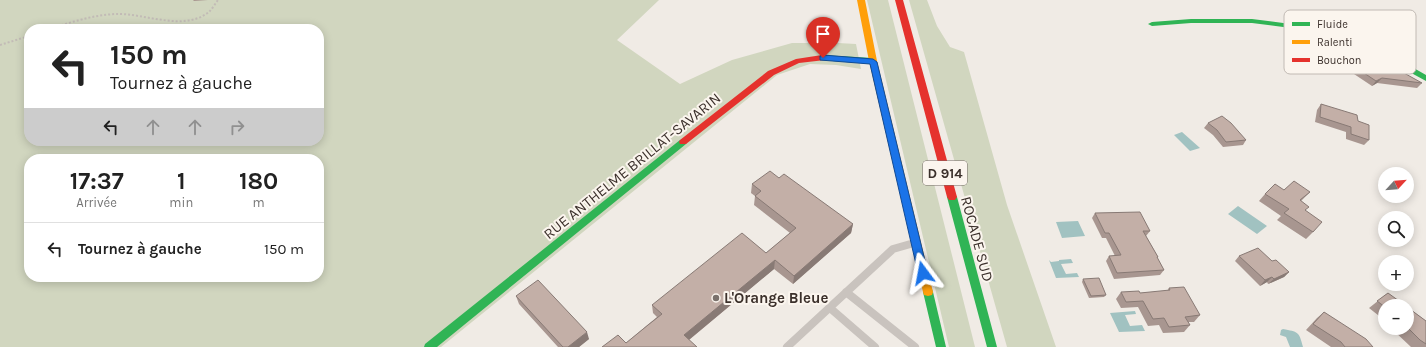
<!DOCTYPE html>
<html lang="fr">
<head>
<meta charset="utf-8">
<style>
  :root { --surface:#fff; --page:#f6f6f6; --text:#222; --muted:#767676; --line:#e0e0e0 }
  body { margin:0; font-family:Karla,sans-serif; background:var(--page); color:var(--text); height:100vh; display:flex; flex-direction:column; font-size:15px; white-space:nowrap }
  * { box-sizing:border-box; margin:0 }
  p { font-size:13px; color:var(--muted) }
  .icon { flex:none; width:22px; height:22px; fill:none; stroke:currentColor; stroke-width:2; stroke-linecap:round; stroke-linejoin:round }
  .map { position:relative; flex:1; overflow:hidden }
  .panel { position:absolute; left:24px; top:154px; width:300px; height:128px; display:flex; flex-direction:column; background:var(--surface); border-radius:16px; box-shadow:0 2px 10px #0003 }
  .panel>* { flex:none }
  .top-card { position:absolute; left:24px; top:24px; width:300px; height:122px; border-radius:16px; box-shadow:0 2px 10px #0003; background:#fff; color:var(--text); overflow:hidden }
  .needle { width:26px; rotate:64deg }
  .controls { position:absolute; left:1378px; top:167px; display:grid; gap:8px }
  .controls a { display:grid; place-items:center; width:36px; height:36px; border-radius:50%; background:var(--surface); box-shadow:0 2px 10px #0003; font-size:20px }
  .pin { position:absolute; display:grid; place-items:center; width:34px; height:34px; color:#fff; margin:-41px -17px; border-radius:50% 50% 50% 0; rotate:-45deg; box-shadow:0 0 4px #0007 }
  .pin .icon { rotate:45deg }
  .me { position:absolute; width:44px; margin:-22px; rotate:347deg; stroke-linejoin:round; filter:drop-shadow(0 0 3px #0008) }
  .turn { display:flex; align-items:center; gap:14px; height:84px; padding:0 20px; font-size:18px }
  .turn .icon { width:52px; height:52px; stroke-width:2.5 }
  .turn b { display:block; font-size:28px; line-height:34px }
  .lanes { display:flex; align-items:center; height:38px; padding:0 20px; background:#0003; justify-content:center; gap:20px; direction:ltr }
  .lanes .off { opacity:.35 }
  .eta { display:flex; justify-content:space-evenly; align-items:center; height:68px; text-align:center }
  .eta b { font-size:24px; font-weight:700; line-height:28px }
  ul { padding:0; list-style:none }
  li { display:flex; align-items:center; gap:12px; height:52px; padding:0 20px; border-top:1px solid var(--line) }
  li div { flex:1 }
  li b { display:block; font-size:15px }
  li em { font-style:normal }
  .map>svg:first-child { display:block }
  .green { fill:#d1d6bf; fill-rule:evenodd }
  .water { fill:#a1c2c1 }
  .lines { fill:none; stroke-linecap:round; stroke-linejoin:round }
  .path { stroke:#c2bbb6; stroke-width:2; stroke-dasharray:2 2; stroke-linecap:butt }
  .lane { stroke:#c9c3be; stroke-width:8 }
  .fast { fill:#30b455; fill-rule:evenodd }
  .slow { fill:#ff9f0a; fill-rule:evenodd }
  .jam { fill:#e5322d; fill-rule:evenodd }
  .wall { fill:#a89690 }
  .shaded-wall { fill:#887a75 }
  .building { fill:#c3afa7; stroke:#887a75 }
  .route { fill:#1a73e8; stroke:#114b97 }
  .poi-dot { fill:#7a716c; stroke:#fbf5ee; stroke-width:1.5 }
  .labels { text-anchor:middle; stroke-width:4; stroke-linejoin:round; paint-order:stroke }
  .shield { fill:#fbf5ee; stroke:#756b66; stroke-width:1 }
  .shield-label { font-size:14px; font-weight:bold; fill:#3b302b }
  .street-label { font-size:15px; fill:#3b302b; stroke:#fbf5ee }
  .poi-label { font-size:15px; font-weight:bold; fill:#3b302b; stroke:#fbf5ee; text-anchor:start }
  .key { fill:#fbf5ee; stroke:#c1bab4; stroke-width:1 }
  .key-label { font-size:11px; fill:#3b302b }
</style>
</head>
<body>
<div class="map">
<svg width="1426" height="347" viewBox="0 0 1426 347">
  <rect width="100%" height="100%" fill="#f0ebe5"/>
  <!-- green -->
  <path class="green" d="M0,0H659L617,40L680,84L732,60L792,43H838L856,44L861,69L836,65L810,64L777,75L441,347H0ZM29,29H319V141H29ZM29,159H319V277H29Z
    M867,0H888L975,347H949Z
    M909,0H927L937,26L950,47L964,52L1007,205L1056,347H1007Z"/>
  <!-- water -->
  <path class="water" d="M1182,132L1200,148L1190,151L1174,135Z
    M1238,206L1267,226L1257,234L1228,214Z
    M1078,221L1085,236L1062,238L1056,222Z
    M1071,259L1073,263L1061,264L1066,274L1077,273L1079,277L1056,278L1049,260L1051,262L1059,261V260Z
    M1135,311L1136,314L1125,315L1130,326L1142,325L1145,331L1119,332L1110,313Z
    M1283,329C1298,332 1299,331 1303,347H1290L1286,337L1280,335L1281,330Z"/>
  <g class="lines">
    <!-- path -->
    <path class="path" d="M50,29C71,22 93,15 116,14C145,13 183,32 209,12C212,9 215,4 218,0
      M0,45L29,36"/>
    <!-- lane -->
    <path class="lane" d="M846,292L915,347
      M830,308L875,347
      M787,347L893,249L914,243"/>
    <!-- fast -->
    <path class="fast" d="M1191,19H1252L1321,28L1343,33L1375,46L1426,75V81L1369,50L1341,37L1321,32L1252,23H1191L1152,26L1148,24L1152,22Z
      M822,55L873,58L877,61L873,64L819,60L818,58Z
      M683,139L686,140L687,142L686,144L437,347H424L425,344L680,140Z
      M952,193L955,194L957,197L997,347H987L947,197L949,194Z
      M928,288L932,289L933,292L946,347H936L923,292L924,289Z"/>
    <!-- slow -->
    <path class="slow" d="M857,0H865L877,61L933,292L932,295L928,296L924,295L923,292L869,61Z"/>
    <!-- jam -->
    <path class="jam" d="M895,0H903L957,197L955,200H949L947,197Z
      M822,55L826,58L825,60L799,63L774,75L686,144H680L679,142L680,140L768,71L796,59Z"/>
  </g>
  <!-- wall -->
  <path class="wall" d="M193,0H208L194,1Z
    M1302,29L1333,51L1324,59L1316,54L1296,37Z
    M1358,69L1422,83L1417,88L1377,83L1372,86L1354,74Z
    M1321,104L1358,121L1369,140L1364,145L1346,139V132L1315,122L1317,110Z
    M1208,123L1246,140L1243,145L1223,147L1213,135L1204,128Z
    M779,178L853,224L851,233L793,284L774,269L689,340L626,343L657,317L653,313L652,305L766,253L790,233L754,205L755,196L751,193L752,184Z
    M1284,190L1310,192L1301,201L1306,211L1313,232L1306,239L1277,220L1281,216L1259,201L1265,194Z
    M1095,213L1150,231L1146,236L1158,257L1157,258L1164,270L1160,275L1114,279L1106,261L1109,256H1115L1106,238H1102L1092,218Z
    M1239,256L1272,261L1289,272L1284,277L1268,284L1267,282L1260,286L1235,261Z
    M1083,279L1106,295L1104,297L1089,298L1082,282Z
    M1169,288L1200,315L1194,322H1188L1190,325L1184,332L1163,333L1159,325L1148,326L1138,307L1121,308L1116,299L1121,292L1140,293L1167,291Z
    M1388,293L1385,306V320L1383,319L1369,308Z
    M516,296L589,339L579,347H558L519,304Z
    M1407,307L1426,321V347H1411L1393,330L1392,328H1407Z
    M1324,312L1373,347H1331L1306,330L1317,318Z"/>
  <!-- shaded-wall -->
  <path class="shaded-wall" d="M1337,46L1333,51L1324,59L1328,54Z
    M1382,78L1377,83L1372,86L1376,81Z
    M853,224L851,233L793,284L794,276Z
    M775,260L774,269L685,343L684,335Z
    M1289,272L1284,277L1268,284L1274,279Z
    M1272,277L1267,282L1260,286L1265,280Z
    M587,332L589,339L579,347H568Z"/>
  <!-- building -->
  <path class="building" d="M1375,62L1386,63L1422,83L1382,78L1376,81L1358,69Z
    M1321,104L1357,115L1358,121L1369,125V140L1351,134V127L1320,117Z
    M1222,116L1231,123L1246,140L1226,142L1217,130L1208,123Z
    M770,171L779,178L784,174L853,224L794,276L775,260L684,335L697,347H602L618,335L626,343L648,325L662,314L652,305L742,233L766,253L796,228L755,196L761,191L752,184Z
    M1294,181L1310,192L1300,200L1309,207L1305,210L1322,222L1313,232L1284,213L1289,209L1265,194L1275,184L1284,190Z
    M1140,212L1150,231H1143L1158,257H1157L1164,270L1117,273L1109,256L1121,255L1109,233H1105L1095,213Z
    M1258,248L1272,261L1276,260L1289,272L1274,279L1272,277L1265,280L1239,256Z
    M1099,278L1106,295L1091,296L1083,279Z
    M538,280L587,332L568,347H563L516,296Z
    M1184,287L1200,315L1185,317L1190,325L1169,327L1164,318L1153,319L1143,301L1126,302L1121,292L1139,291L1140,293L1170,290L1169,288Z
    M1388,293L1406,306H1385V307L1377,301Z
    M1407,307L1426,321V344L1420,340L1407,327Z
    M1324,312L1366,339L1373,347H1345L1341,342L1313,324Z"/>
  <!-- route -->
  <path class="route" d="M823,55L873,59L877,62L928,273L927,276L923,277L920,276L918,273L870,64L820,60V56Z"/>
  <!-- markers -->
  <circle class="poi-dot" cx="716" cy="298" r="4"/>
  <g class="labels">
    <!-- shield labels -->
    <rect class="shield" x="923" y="161" width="44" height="24" rx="3"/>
    <g class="shield-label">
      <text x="945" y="178">D 914</text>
    </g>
    <!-- street labels -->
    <g class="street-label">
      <text transform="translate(632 166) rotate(-39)" y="5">RUE ANTHELME BRILLAT-SAVARIN</text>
      <text transform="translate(977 239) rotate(75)" y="5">ROCADE SUD</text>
    </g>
    <!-- poi labels -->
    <g class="poi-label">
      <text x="724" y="303">L'Orange Bleue</text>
    </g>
  </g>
  <!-- legend -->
  <rect x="1284" y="10" width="132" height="64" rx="6" class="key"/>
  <rect x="1292" y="22" width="18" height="4" fill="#30b455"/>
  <rect x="1292" y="40" width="18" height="4" fill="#ff9f0a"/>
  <rect x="1292" y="58" width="18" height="4" fill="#e5322d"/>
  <g class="key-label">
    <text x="1317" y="28">Fluide</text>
    <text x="1317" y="46">Ralenti</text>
    <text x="1317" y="64">Bouchon</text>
  </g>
</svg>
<div class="controls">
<a><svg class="needle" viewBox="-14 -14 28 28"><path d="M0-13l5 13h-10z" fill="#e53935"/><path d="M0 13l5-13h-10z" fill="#767676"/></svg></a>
<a><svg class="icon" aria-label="search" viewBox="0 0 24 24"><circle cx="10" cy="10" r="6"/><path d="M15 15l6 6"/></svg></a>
<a>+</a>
<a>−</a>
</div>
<div class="pin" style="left:823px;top:58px;background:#d93025"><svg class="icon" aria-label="arrive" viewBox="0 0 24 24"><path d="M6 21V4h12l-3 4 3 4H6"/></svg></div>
<svg class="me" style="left:923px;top:273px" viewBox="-20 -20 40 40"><path d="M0-17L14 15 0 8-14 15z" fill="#1a73e8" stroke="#fff" stroke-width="4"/></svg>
<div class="top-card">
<div class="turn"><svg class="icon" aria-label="left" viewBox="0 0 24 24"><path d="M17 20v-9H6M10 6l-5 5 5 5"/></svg><div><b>150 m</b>Tournez à gauche</div></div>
<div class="lanes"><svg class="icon" aria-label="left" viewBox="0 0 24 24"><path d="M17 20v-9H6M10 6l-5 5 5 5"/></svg><svg class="icon off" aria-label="ahead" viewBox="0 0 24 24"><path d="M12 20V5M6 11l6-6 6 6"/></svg><svg class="icon off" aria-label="ahead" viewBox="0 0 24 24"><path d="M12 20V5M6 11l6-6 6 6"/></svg><svg class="icon off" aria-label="right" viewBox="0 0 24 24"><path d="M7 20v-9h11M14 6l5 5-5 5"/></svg></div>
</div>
<section class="panel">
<div class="eta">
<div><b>17:37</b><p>Arrivée</p></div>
<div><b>1</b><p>min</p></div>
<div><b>180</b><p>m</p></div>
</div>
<ul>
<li><svg class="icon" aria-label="left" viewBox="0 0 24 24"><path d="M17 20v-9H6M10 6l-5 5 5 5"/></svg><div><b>Tournez à gauche</b></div><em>150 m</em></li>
</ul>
</section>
</div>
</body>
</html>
